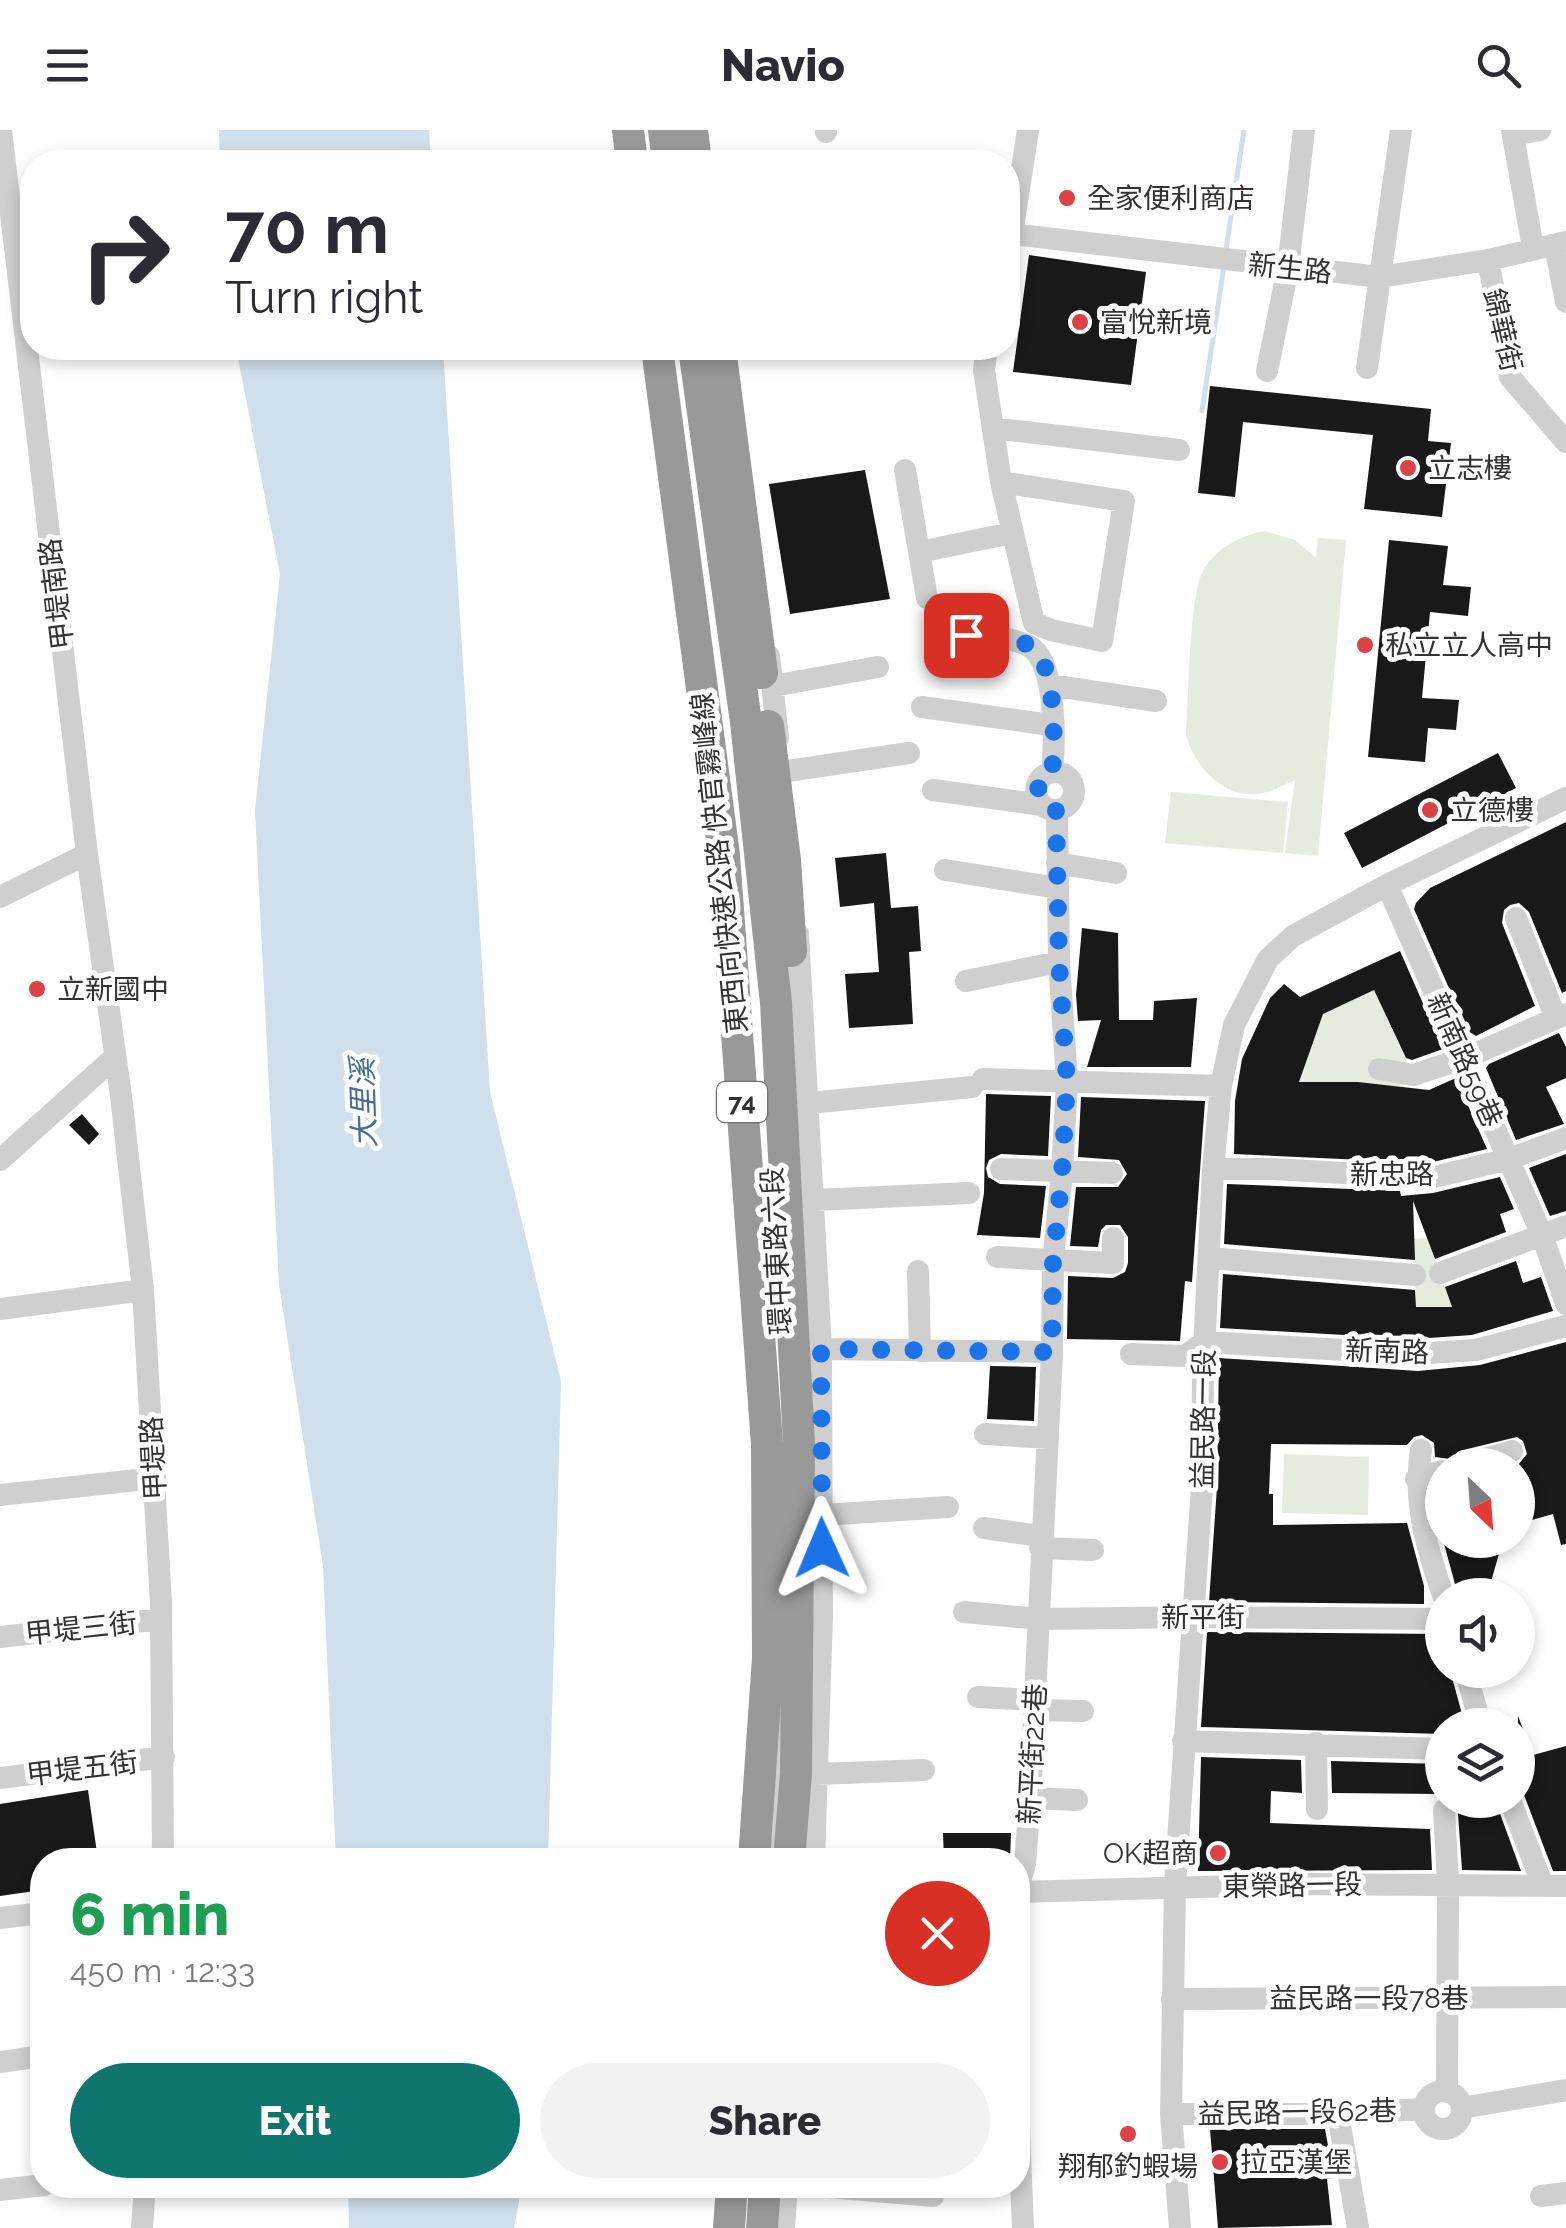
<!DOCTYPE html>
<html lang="en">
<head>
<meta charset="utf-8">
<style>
  :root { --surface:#fff; --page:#f2f2f3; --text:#2b2b33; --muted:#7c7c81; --accent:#0f766e }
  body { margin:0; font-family:Raleway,"Noto Sans TC",sans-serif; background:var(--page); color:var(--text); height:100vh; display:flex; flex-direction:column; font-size:38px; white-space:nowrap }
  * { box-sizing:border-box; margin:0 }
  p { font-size:32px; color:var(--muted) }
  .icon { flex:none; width:55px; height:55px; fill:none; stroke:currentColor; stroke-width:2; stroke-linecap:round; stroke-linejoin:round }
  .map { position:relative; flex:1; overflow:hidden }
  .details { position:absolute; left:30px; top:1718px; width:1000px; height:350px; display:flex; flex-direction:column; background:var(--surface); border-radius:40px; box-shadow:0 5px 15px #0003 }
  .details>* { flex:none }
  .guide { position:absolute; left:20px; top:20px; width:1000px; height:210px; border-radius:40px; box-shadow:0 5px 15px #0003; background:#fff; color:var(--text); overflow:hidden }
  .needle { width:65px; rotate:155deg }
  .controls { position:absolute; left:1425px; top:1318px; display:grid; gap:20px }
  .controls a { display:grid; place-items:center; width:110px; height:110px; border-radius:50%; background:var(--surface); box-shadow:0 5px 15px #0003; font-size:50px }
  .pin { position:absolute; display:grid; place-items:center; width:85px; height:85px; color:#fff; margin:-42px; border-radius:20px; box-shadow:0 5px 15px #0006 }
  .me { position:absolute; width:110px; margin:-55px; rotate:359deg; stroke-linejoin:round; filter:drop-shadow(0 0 8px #0008) }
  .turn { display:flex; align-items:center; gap:35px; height:210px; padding:0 40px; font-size:45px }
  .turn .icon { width:130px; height:130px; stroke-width:2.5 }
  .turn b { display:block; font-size:70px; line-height:85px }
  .round { display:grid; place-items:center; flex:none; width:105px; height:105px; border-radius:52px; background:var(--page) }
  .headline { display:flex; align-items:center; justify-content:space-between; height:170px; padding:0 40px }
  h1 { font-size:60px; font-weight:800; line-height:75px; color:#1e9e55 }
  .cta { display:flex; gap:20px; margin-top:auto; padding:20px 40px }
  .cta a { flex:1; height:115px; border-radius:60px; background:var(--accent); color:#fff; font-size:40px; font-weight:800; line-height:115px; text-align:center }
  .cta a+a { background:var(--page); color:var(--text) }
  header { display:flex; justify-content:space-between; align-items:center; height:130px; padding:0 40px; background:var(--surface); font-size:45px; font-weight:800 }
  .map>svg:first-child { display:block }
  .green { fill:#e5ebdf }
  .water { fill:#d0dfec }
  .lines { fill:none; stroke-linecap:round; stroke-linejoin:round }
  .stream { stroke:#d0dfec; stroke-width:5 }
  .building { fill:#191919 }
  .minor { stroke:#cfcfcf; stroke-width:22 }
  .highway { stroke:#999; stroke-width:32 }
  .highway-bridge { stroke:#999; stroke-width:32 }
  .route { stroke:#1a73e8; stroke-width:18; stroke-dasharray:0 32.4 }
  .poi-dot { fill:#dc4245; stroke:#fff; stroke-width:4 }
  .labels { text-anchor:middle; stroke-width:10; stroke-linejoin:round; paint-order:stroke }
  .shield { fill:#fff; stroke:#707070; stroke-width:2.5 }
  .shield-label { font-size:25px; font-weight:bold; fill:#323232 }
  .poi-label { font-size:28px; fill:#323232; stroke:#fff; text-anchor:start }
  .street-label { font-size:28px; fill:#323232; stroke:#fff }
  .water-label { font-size:30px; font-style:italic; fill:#446f91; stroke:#fff }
</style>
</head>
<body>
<header><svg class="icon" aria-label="menu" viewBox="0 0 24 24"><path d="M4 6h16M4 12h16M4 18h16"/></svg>Navio<svg class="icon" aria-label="search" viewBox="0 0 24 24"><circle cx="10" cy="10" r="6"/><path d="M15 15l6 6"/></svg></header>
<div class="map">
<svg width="1566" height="2098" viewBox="0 0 1566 2098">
  <rect width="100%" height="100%" fill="#fff"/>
  <!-- green -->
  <path class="green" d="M1264,401L1295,410L1316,428L1318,408L1346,410L1318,726L1285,723L1295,650C1283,655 1270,663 1256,664C1222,667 1194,635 1186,605C1189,569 1189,471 1202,443C1213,420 1239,406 1264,401Z
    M1171,662L1288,672L1283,723L1165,713Z
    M1374,860L1409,937L1404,957L1358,952H1299L1323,884Z
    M1427,1108L1452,1177H1416L1414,1109Z
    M1284,1324L1369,1327L1368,1385L1282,1383Z"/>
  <!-- water -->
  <path class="water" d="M219,0H429L431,32H220Z
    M236,218H443L490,962L561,1251L548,1730H336L323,1436L279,1155L255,680L280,444Z
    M348,2055H522L514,2098H349Z"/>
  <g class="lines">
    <!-- stream -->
    <path class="stream" d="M1226,120L1244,0
      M1202,281L1224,136"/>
  </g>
  <!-- building -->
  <path class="building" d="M1029,125L1146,142L1131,255L1013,242Z
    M1210,256L1431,279L1428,311L1451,313L1442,387L1364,379L1373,305L1243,292L1235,367L1198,363Z
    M865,340L890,469L790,484L769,354Z
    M1389,410L1448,416L1443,455L1471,457L1468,486L1430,482L1422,568L1459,570L1456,600L1428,598L1425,632L1368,627Z
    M1498,623L1516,658L1362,738L1344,703Z
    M1566,692V861L1562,863L1529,782L1519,773L1510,775L1504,780L1502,793L1535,876L1476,906L1468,901L1414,779L1416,773L1430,758Z
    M886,723L891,778L918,776L921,821L909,822L913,894L849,898L845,844L879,842L874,773L840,777L835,728Z
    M1082,798L1118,803L1119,890H1153L1154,871L1197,868L1191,937H1087L1101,890L1078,891L1076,865Z
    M1400,821L1443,919L1412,930L1406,928L1374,860L1323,884L1299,952H1358L1429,960L1456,948L1487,1019L1429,1033L1234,1024L1235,971L1242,929L1270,868L1284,854L1300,867Z
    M1559,903L1566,917V948L1546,957L1564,994L1516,1010L1486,938L1489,934Z
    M986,964L1051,966L1048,1026L1001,1024L989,1030L986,1038L988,1047L1000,1054L1046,1056L1040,1108L977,1105L984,1063Z
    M1081,967L1205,971L1192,1152L1185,1151L1180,1211L1067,1209L1068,1146L1113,1148L1125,1142L1128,1133V1107L1120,1095H1106L1101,1100L1098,1117L1070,1116L1076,1057H1118L1127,1044L1119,1030L1078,1027Z
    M82,984L99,1004L89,1015L69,995Z
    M1566,1024V1081L1550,1086L1529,1038Z
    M1500,1047L1514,1079L1500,1084L1506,1102L1435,1129L1413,1071L1415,1130L1224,1114L1227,1054L1400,1061L1401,1066L1433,1063Z
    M1516,1131L1523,1153L1541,1147L1553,1181L1472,1205L1414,1209L1220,1198L1223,1144L1415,1160L1416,1177H1452L1445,1157Z
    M1566,1212V1414L1561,1415L1553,1384L1518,1394V1335L1527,1324L1523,1311L1517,1307L1459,1321L1450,1329L1435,1327L1434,1313L1422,1305L1414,1307L1407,1315L1271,1314L1269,1364H1273V1395L1407,1393L1424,1456V1474L1209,1472L1217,1357L1219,1228L1418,1241L1480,1235Z
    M990,1236L1036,1237L1034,1291L987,1289Z
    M1443,1410H1503L1490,1455L1478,1465H1458Z
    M1207,1502L1442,1504V1540H1450L1465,1595H1442V1604L1201,1597Z
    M1518,1586L1533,1625L1566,1616V1741H1553L1524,1665L1518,1657Z
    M1201,1627L1301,1630L1302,1663L1271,1661L1270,1693L1430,1699L1432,1740L1198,1741Z
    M1331,1631L1442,1634V1664L1332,1663Z
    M88,1660L98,1730H42V1760L0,1766V1674Z
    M1457,1670H1495L1521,1741L1462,1740Z
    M943,1703H1011L1010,1730H944Z
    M1210,1999H1325L1334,2048L1327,2049L1332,2095L1218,2098Z"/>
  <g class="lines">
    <!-- minor -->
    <path class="minor" d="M1,0L87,724L121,966L143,1160L161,1473L163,1730
      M1512,0L1533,118
      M826,2V0
      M1514,5L1540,0
      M1012,104L1380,147L1488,130L1566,112
      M1008,111L1012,104L1028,0
      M1555,115L1566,172
      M1488,130L1510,247L1566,312
      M987,218L984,240L1001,352L1034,493L1051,500L1102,511L1124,371L1001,352
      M1367,238L1401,0
      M1267,241L1288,138L1304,0
      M993,298L1179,320
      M905,340L927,468
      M919,422L1012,403
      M937,501C962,504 1009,505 1029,516C1057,531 1055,614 1052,642
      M769,526L778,608
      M1050,555L1156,571
      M773,556L878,537
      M922,577L1051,595
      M781,642L909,623
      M1036 661a19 19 0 1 1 38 0a19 19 0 1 1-38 0Z
      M933,660L1042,675
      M1057,733L1116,743
      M945,740L1058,758
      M1387,755L1542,1105L1566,1174
      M0,767L87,724
      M1516,788L1556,888
      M798,804L821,1219L822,1484L814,1730
      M966,851L1059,832
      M1379,939L1413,945L1465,928L1566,884
      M983,949L1221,956
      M809,973L972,957
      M0,1030L115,927
      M1001,1039L1112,1043
      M1213,1039H1273L1430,1048L1509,1029L1566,1008
      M814,1070L969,1063
      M997,1127L1113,1133V1108
      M1209,1128L1415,1145
      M918,1141L920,1221
      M1440,1143L1566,1096
      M0,1179L143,1160
      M821,1219L1052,1222
      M1131,1224L1185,1226L1204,1212L1414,1224L1476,1220L1566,1196
      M985,1304L1048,1308
      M1421,1320C1413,1373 1426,1415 1443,1465
      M1463,1335L1512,1321
      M1416,1349L1442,1341
      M0,1365L155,1348
      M822,1385L948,1377
      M984,1398L1040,1406
      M1040,1418L1093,1420
      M964,1482L1040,1489L1194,1487L1442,1489
      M0,1507L161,1489
      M1465,1540L1481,1595
      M978,1567L1035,1570
      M1035,1580L1083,1581
      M1183,1611L1442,1619
      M1316,1613L1317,1679
      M817,1644L924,1640
      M0,1648L164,1627
      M1030,1668L1077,1670
      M1510,1670L1543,1756
      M1444,1680L1448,1753L1447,1962
      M772,1730L782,1570
      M1018,1758L1025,1734L1030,1668L1052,1222L1053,1132L1062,1043L1067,951L1059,832L1057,681
      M1018,1762L1305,1754L1566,1756
      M0,1788L42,1783
      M1172,1869L1566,1867
      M0,1932L42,1926
      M1424 1980a19 19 0 1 1 38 0a19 19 0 1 1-38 0Z
      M1018,1976L1023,2098
      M1462,1978L1566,1960
      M1171,1984H1338L1423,1979
      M1338,1984L1358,2098
      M806,2055L933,2066
      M0,2060L44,2055
      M1541,2066L1566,2063
      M142,2098L145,2055
      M784,2098L787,2055
      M1180,2098L1171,1984L1175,1756L1202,1356L1203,1240L1213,1039L1221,956L1234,895L1268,829L1293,806L1387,755L1566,668"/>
    <!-- highway -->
    <path class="highway" d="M628,0L632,32
      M664,0L668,32
      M692,0L696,32
      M657,218L724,725L767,1314L768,1528L754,1730
      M762,2098L765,2055"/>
    <!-- highway-bridge -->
    <path class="highway-bridge" d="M694,218L746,592L776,873L799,1314L796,1643L789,1730
      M720,218L762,543
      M768,596L785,730L791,821
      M729,2098L732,2055"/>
  </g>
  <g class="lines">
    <!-- route -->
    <path class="route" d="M822,1418L821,1219L1052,1222L1053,1132L1062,1043L1067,951L1059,832L1056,681L1042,675L1037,652L1052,642C1055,614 1057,529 1029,515C1011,507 985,508 966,505"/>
  </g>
  <!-- markers -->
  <g class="poi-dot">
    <circle cx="1067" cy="68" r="10"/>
    <circle cx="1080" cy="192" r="10"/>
    <circle cx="1408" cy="338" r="10"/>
    <circle cx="1365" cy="515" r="10"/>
    <circle cx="1430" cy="680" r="10"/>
    <circle cx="37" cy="859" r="10"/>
    <circle cx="1218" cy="1723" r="10"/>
    <circle cx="1128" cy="2004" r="10"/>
    <circle cx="1220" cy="2032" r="10"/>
  </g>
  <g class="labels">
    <!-- shield labels -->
    <rect class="shield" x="717" y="952" width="50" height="40" rx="8"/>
    <g class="shield-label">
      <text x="742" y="981">74</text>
    </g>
    <!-- poi labels -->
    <g class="poi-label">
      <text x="1087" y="78">全家便利商店</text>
      <text x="1100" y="202">富悅新境</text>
      <text x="1428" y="348">立志樓</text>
      <text x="1385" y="525">私立立人高中</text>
      <text x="1450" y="690">立德樓</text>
      <text x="57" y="869">立新國中</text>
      <text x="1198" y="1733" text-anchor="end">OK超商</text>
      <text x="1240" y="2042">拉亞漢堡</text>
      <text x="1128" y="2046" text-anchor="middle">翔郁釣蝦場</text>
    </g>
    <!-- street labels -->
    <g class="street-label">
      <text transform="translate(1290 138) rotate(6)" y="10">新生路</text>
      <text transform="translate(1503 200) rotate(77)" y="10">錦華街</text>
      <text transform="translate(56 464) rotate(-97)" y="10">甲堤南路</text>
      <text transform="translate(719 733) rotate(-96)" y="10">東西向快速公路 快官霧峰線</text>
      <text transform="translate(1465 930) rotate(66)" y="10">新南路59巷</text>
      <text x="1392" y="1054">新忠路</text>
      <text transform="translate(776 1121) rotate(-93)" y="10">環中東路六段</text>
      <text transform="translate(1387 1221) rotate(2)" y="10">新南路</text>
      <text transform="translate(1203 1289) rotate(-89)" y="10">益民路一段</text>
      <text transform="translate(153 1328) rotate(-93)" y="10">甲堤路</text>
      <text x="1203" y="1497">新平街</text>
      <text transform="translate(81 1498) rotate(-6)" y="10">甲堤三街</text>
      <text transform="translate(1032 1624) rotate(-87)" y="10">新平街22巷</text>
      <text transform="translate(82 1638) rotate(-7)" y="10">甲堤五街</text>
      <text transform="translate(1292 1755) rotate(-1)" y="10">東榮路一段</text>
      <text x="1369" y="1878">益民路一段78巷</text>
      <text transform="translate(1297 1982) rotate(-1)" y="10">益民路一段62巷</text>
    </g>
    <!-- water labels -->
    <g class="water-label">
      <text transform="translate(364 973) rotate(-92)" y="10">大里溪</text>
    </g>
  </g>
</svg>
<div class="controls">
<a><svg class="needle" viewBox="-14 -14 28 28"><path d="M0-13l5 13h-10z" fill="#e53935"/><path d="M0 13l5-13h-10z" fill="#7c7c81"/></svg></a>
<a><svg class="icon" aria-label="sound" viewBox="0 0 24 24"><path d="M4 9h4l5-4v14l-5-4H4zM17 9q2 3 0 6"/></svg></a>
<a><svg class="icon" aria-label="layers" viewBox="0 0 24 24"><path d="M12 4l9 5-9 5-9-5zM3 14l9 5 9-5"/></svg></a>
</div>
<div class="pin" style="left:966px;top:505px;background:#d93025"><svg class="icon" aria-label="arrive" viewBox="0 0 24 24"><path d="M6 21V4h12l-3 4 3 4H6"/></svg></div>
<svg class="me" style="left:822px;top:1418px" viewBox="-20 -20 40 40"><path d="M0-17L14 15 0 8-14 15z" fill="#1a73e8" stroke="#fff" stroke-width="4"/></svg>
<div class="guide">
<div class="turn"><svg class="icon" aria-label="right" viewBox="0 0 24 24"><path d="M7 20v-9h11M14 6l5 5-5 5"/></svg><div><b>70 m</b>Turn right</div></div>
</div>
<section class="details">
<div class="headline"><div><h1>6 min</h1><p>450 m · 12:33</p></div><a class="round" style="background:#d93025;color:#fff"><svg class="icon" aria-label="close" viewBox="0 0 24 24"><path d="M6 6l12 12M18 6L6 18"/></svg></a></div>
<div class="cta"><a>Exit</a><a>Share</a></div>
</section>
</div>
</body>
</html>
